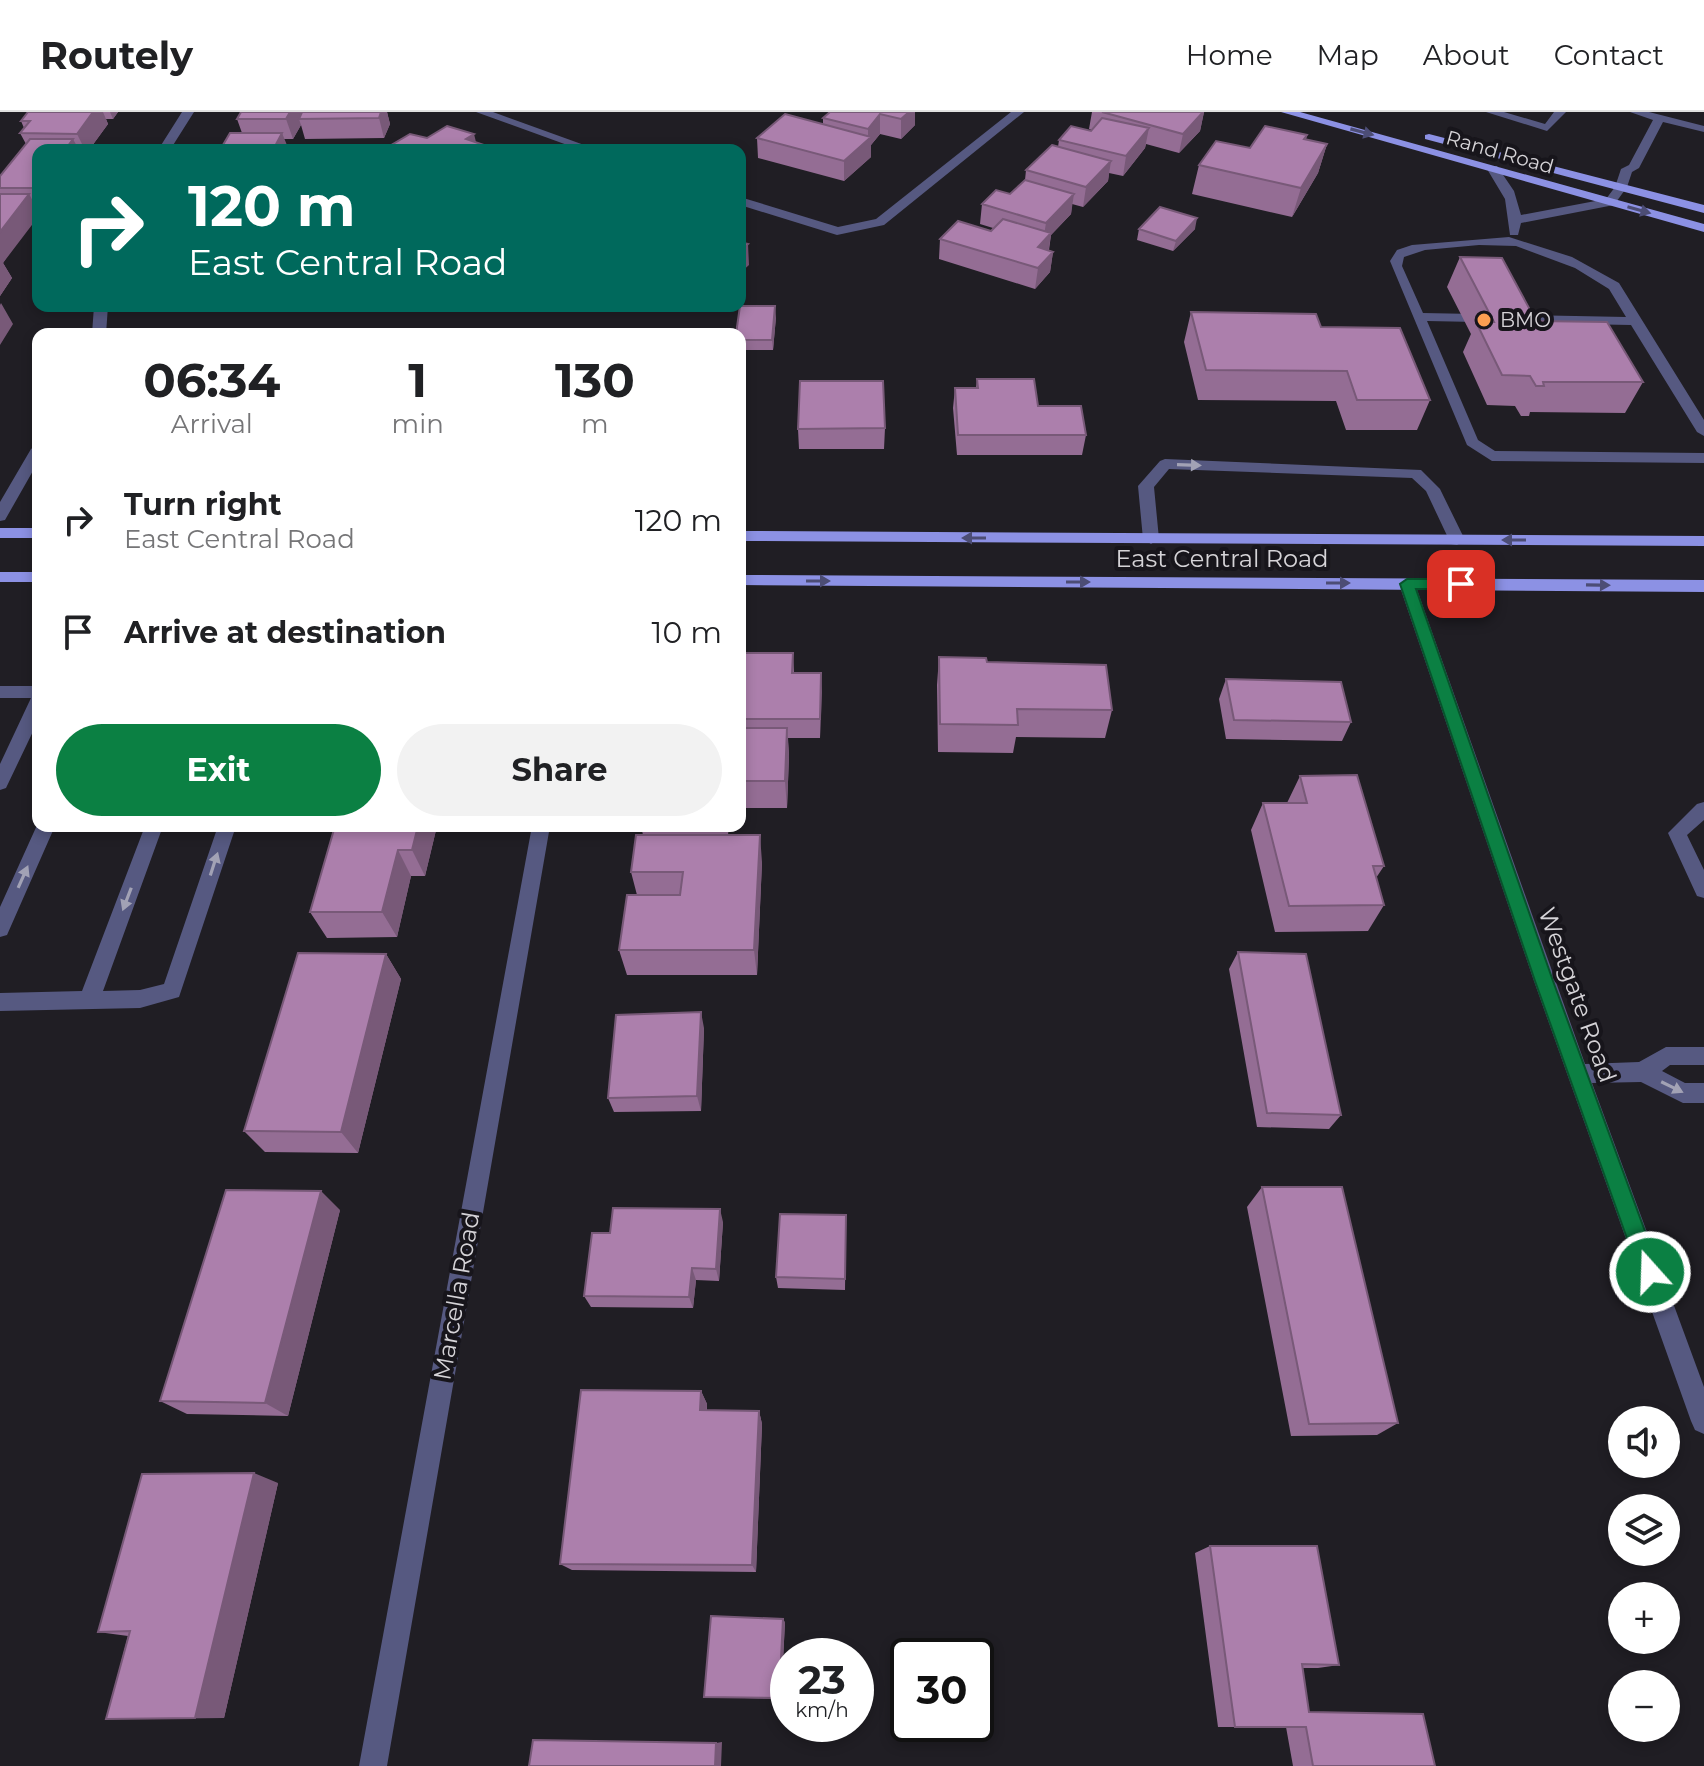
<!DOCTYPE html>
<html lang="en">
<head>
<meta charset="utf-8">
<style>
  :root { --surface:#fff; --page:#f2f2f2; --text:#202124; --muted:#757577; --line:#e0e0e0; --accent:#0b8043 }
  body { margin:0; font-family:Montserrat,sans-serif; background:var(--page); color:var(--text); height:100vh; display:flex; flex-direction:column; font-size:30px; white-space:nowrap }
  * { box-sizing:border-box; margin:0 }
  p { font-size:26px; color:var(--muted) }
  .icon { flex:none; width:44px; height:44px; fill:none; stroke:currentColor; stroke-width:2; stroke-linecap:round; stroke-linejoin:round }
  .map { position:relative; flex:1; overflow:hidden }
  .side { position:absolute; left:32px; top:216px; width:714px; height:504px; display:flex; flex-direction:column; background:var(--surface); border-radius:16px; box-shadow:0 4px 12px #0003 }
  .side>* { flex:none }
  .top-card { position:absolute; left:32px; top:32px; width:714px; height:168px; border-radius:16px; box-shadow:0 4px 12px #0003; background:#00695c; color:#fff; overflow:hidden }
  .fabs { position:absolute; left:1608px; top:1294px; display:grid; gap:16px }
  .fabs a { display:grid; place-items:center; width:72px; height:72px; border-radius:50%; background:var(--surface); box-shadow:0 4px 12px #0003; font-size:40px }
  .speed { position:absolute; left:770px; top:1526px; display:flex; gap:16px; font-size:40px; font-weight:700; text-align:center }
  .speed>* { display:grid; place-content:center; width:104px; height:104px; border-radius:50%; background:var(--surface); box-shadow:0 4px 12px #0003; line-height:1 }
  .speed small { font-size:20px; font-weight:400 }
  .speed .limit { border:4px solid #111; border-radius:12px; background:#fff; color:#111 }
  .pin { position:absolute; display:grid; place-items:center; width:68px; height:68px; color:#fff; margin:-34px; border-radius:16px; box-shadow:0 4px 12px #0006 }
  .me { position:absolute; width:88px; margin:-44px; rotate:340deg; stroke-linejoin:round; filter:drop-shadow(0 0 6px #0008) }
  .turn { display:flex; align-items:center; gap:28px; height:168px; padding:0 24px; font-size:36px }
  .turn .icon { width:104px; height:104px; stroke-width:2.5 }
  .turn b { display:block; font-size:56px; line-height:68px }
  .eta { display:flex; justify-content:space-evenly; align-items:center; height:136px; text-align:center }
  .eta b { font-size:48px; font-weight:700; line-height:56px }
  .primary-button { display:flex; gap:16px; margin-top:auto; padding:16px 24px }
  .primary-button a { flex:1; height:92px; border-radius:48px; background:var(--accent); color:#fff; font-size:32px; font-weight:700; line-height:92px; text-align:center }
  .primary-button a+a { background:var(--page); color:var(--text) }
  ul { padding:0; list-style:none }
  li { display:flex; align-items:center; gap:24px; height:112px; padding:0 24px }
  li div { flex:1 }
  li b { display:block; font-size:30px }
  li em { font-style:normal }
  header { display:flex; align-items:center; gap:48px; box-sizing:border-box; height:112px; padding:0 40px; background:var(--surface); border-bottom:2px solid var(--line) }
  header strong { font-size:38px }
  nav { display:flex; gap:44px; margin-inline-start:auto; font-size:28px }
  .map>svg:first-child { display:block }
  .lines { fill:none; stroke-linecap:round; stroke-linejoin:round }
  .minor { fill:#565981; fill-rule:evenodd }
  .major { fill:#8c91e4; fill-rule:evenodd }
  .wall { fill:#946d94 }
  .shaded-wall { fill:#785978 }
  .building { fill:#ac7fac; stroke:#785978; stroke-width:2 }
  .oneway { fill:#4c4d75 }
  .oneway2 { fill:#a2a2b5 }
  .route { fill:#0b8043; stroke:#07532c; stroke-width:2 }
  .poi-dot { fill:#fb9e51; stroke:#17151b; stroke-width:3 }
  .labels { text-anchor:middle; stroke-width:8; stroke-linejoin:round; paint-order:stroke }
  .far-street-label { font-size:20px; fill:#d5d3d7; stroke:#17151b }
  .far-poi-label { font-size:20px; fill:#d5d3d7; stroke:#17151b; text-anchor:start }
  .street-label { font-size:24px; fill:#d5d3d7; stroke:#17151b }
</style>
</head>
<body>
<header>
<strong>Routely</strong>
<nav><a>Home</a><a>Map</a><a>About</a><a>Contact</a></nav>
</header>
<div class="map">
<svg width="1704" height="1654" viewBox="0 0 1704 1654">
  <rect width="100%" height="100%" fill="#201e24"/>
  <g class="lines">
    <!-- minor -->
    <path class="minor" d="M182,0H194L170,38H158Z
      M476,0H493L598,38H581Z
      M1011,0H1024L884,113L837,123L740,93V85L838,115L876,107Z
      M1486,0H1504L1545,12L1554,0H1566L1547,19Z
      M1630,0H1649L1704,14V20L1663,10L1639,56L1632,60L1627,75L1614,93L1521,111L1518,123H1510L1505,87L1487,57L1489,54H1497L1514,79L1521,103L1606,87L1615,75L1621,57L1629,53L1653,8Z
      M1509,125L1572,145L1619,171L1704,308V324L1697,320L1631,213L1427,209L1478,328L1495,339L1704,341V351L1492,349L1467,333L1390,149L1397,138L1412,133ZM1479,133L1516,134L1575,156L1609,177L1626,205L1423,201L1402,154L1404,145L1425,138Z
      M94,194H108L106,222H92Z
      M38,332V350L5,408L0,409V390L31,337Z
      M1165,347L1421,358L1440,377L1465,428L1457,433L1451,432L1426,379L1412,366L1169,357L1154,375L1159,427L1151,432L1143,427L1138,374L1160,349Z
      M1407,466L1415,472L1585,952L1639,950L1666,935H1704V953H1670L1662,959L1685,971H1704V991H1683L1641,970L1592,971L1704,1275V1322L1695,1318L1691,1309L1534,869L1399,472Z
      M0,574H38V609L6,676L0,678V652L31,586H0Z
      M1704,690V708L1687,723L1704,758V786L1697,784L1668,721L1697,692Z
      M38,711V714H55L7,823L0,825V795Z
      M145,714H163L103,879L140,878L164,872L218,714H236L179,885L140,896L0,899V881L82,879Z
      M532,714H550L387,1654H359Z"/>
    <!-- major -->
    <path class="major" d="M1281,0H1300L1704,112V120Z
      M1429,22L1704,93V101L1425,27V23Z
      M0,416H38V426H0Z
      M740,419L1704,424V434L740,429Z
      M0,460H38V470H0Z
      M740,463L1704,468V480L740,473Z"/>
  </g>
  <!-- wall -->
  <path class="wall" d="M28,0H118L113,7H106L108,12L89,38H38V96H37L3,151L12,166L0,184V64L26,32L20,21L24,16L21,9Z
    M387,0L390,12L384,26L305,27L301,13L293,27H284L242,21L237,7Z
    M830,0H915V13L901,27L880,22L871,33V45L844,69L758,46L757,26L785,2L823,12V6Z
    M1092,0H1204L1200,19L1179,41L1146,32L1145,36L1123,64L1109,61L1108,69L1083,95L1072,92L1071,102L1051,123L1049,138L1053,140L1050,160L1035,177L939,147L940,127L991,119L993,116L980,112L982,92L1010,82L1025,68L1026,58L1058,35L1059,28L1091,19L1092,18L1089,17Z
    M1307,23L1306,28L1327,32L1318,61L1292,105L1192,82L1199,53L1250,36Z
    M1139,117H1195L1173,139L1137,128Z
    M1460,145L1536,209L1643,270L1625,301L1530,300L1529,304H1521L1515,294L1487,293L1463,240L1471,222L1447,175Z
    M191,194H258L256,198L192,197Z
    M1191,200L1321,215L1430,288L1417,318H1346L1336,289L1198,288L1184,230Z
    M776,205L773,238H740V222Z
    M977,267L1086,323L1082,343H957L953,296L955,276H976Z
    M885,316L884,337H799L798,317Z
    M740,541H793L794,561H821L820,626H788L789,644L787,696H740Z
    M939,545L987,550L1112,598L1105,626L1016,625L1013,641L938,640L937,573Z
    M1226,567L1351,610L1342,629L1226,627L1219,587Z
    M1300,664L1384,754L1376,766L1384,793L1368,819L1275,820L1251,718L1263,691H1287Z
    M335,714H437L425,764H411L397,825L327,826L310,800Z
    M641,714H729L728,723L762,750L757,863H627L619,838L637,783L631,760L643,723Z
    M1238,840L1341,1003L1329,1017L1257,1015L1229,857Z
    M386,842L401,867L358,1041L265,1040L244,1019Z
    M704,916L701,999L614,1000L608,986Z
    M1262,1075L1398,1311L1377,1323L1291,1324L1247,1095Z
    M340,1098L288,1304L187,1302L160,1289Z
    M846,1103L845,1178L778,1176L776,1165Z
    M723,1110L719,1169L696,1168L693,1196L591,1195L584,1184L610,1121Z
    M701,1279L707,1292V1298L759,1299L762,1312L756,1460L572,1458L560,1452Z
    M278,1371L224,1606L106,1607L128,1524L98,1520Z
    M1210,1434L1339,1553L1318,1556H1302L1309,1600L1435,1654H1293L1286,1615H1218L1195,1441Z
    M785,1510L781,1587L704,1585Z"/>
  <!-- shaded-wall -->
  <path class="shaded-wall" d="M93,0H103L108,12L89,38H85L77,22Z
    M110,0H118L113,7Z
    M290,0H308L299,7L301,13L293,27L286,7Z
    M381,0H387L390,12L384,26L379,6Z
    M907,0H915V13L901,27V7Z
    M1204,0L1200,19L1179,41L1183,22Z
    M880,2V22L871,33V45L844,69V49L868,28V17Z
    M1149,16L1145,36L1123,64L1126,44Z
    M282,21L289,38H273Z
    M474,22L478,38L466,27Z
    M73,27L79,38H65Z
    M1327,32L1318,61L1292,105L1301,76Z
    M1111,49L1108,69L1083,95L1086,75Z
    M29,82L38,98V105L3,151L12,166L0,184V120Z
    M1074,82L1071,102L1051,123L1048,141L1038,135L1043,129L1046,111Z
    M1197,106L1195,117L1173,139L1176,129Z
    M748,132L749,153L740,161V139Z
    M1053,140L1050,160L1035,177L1038,156Z
    M1,191L13,212L0,233V193Z
    M775,194L776,205L773,238L772,228Z
    M821,561L822,580L820,626V607Z
    M787,616L789,644L787,696L785,669Z
    M418,714H437L425,764L412,738Z
    M760,723L762,750L757,863L754,838Z
    M398,738L411,764L397,825L382,800Z
    M386,842L401,867L358,1041L341,1020Z
    M701,900L704,916L701,999L697,984Z
    M321,1079L340,1098L288,1304L265,1291Z
    M720,1097L723,1110L719,1169L716,1157Z
    M692,1156L696,1168L693,1196L689,1185Z
    M701,1279L707,1292L706,1311L700,1298Z
    M759,1299L762,1312L756,1460L752,1453Z
    M254,1361L278,1371L224,1606H195Z
    M783,1507L785,1510L781,1587L779,1586Z
    M722,1630L721,1654H715L716,1631Z"/>
  <!-- building -->
  <path class="building" d="M28,0H93L77,22L20,21L30,9H21Z
    M241,0H290L286,7H237Z
    M302,0H381L379,6L299,7Z
    M830,0H909L901,7L880,2L868,17L823,6Z
    M1102,0H1203L1183,22Z
    M785,2L871,25L844,49L757,26Z
    M1102,6L1149,16L1126,44L1059,28L1071,14L1091,19Z
    M447,14L474,22L466,27L487,34L481,38H394L388,35L410,22L427,26Z
    M1265,14L1307,23L1304,27L1327,32L1301,76L1199,53L1216,29L1250,36Z
    M230,21H282L273,38H220Z
    M30,27H73L65,38H38V74L37,76H0V64Z
    M1052,33L1111,49L1086,75L1026,58Z
    M1025,68L1074,82L1046,111L982,92L996,78L1010,82Z
    M0,82H29L0,120Z
    M1160,95L1197,106L1176,129L1139,117Z
    M1003,107L1051,121L1038,135L1053,140L1038,156L940,127L958,109L991,119Z
    M740,130L748,132L740,139Z
    M1460,145L1502,146L1536,209L1607,210L1643,270H1543L1544,274H1536L1530,264L1502,263L1476,210H1494Z
    M740,194H775L772,228H740V222H736Z
    M1191,200L1316,202L1321,215L1400,216L1430,288H1357L1347,259L1206,258Z
    M977,267H1034L1038,294H1081L1086,323H958L955,276H978Z
    M800,269H883L885,316L798,317Z
    M740,541H793L792,561H821L820,607H740Z
    M939,545L986,546L987,550L1106,553L1112,598L1017,597L1018,613L940,612Z
    M1226,567L1341,570L1351,610L1234,608Z
    M740,616H787L785,669H740Z
    M1357,663L1384,754H1373L1384,793L1289,794L1263,691H1307L1300,664Z
    M335,714H418L412,738H398L382,800H310Z
    M636,723H760L754,838H619L627,783H680L683,760H631Z
    M1238,840L1306,842L1341,1003L1267,1001Z
    M298,841L386,842L341,1020L244,1019Z
    M701,900L697,984L608,986L616,903Z
    M1262,1075H1342L1398,1311L1309,1312Z
    M226,1078L321,1079L265,1291L160,1289Z
    M613,1096L720,1097L716,1157L692,1156L689,1185L584,1184L592,1121H610Z
    M780,1102L846,1103L845,1167L776,1165Z
    M581,1278L701,1279L700,1298L759,1299L752,1453L560,1452Z
    M254,1361L195,1606L106,1607L130,1519L98,1520L142,1362Z
    M1210,1434H1317L1339,1553L1302,1552L1309,1600L1423,1602L1435,1654H1313L1306,1615H1235Z
    M711,1504L783,1507L779,1586L704,1585Z
    M533,1628L716,1631L715,1654H529Z"/>
  <!-- one-way arrows -->
  <defs><path id="oneway-solid" d="M-6-.8H1V-3.2L6.5 0L1 3.2V.8H-6Z" transform="scale(2)"/></defs>
  <g class="oneway">
    <use href="#oneway-solid" transform="translate(1362 20) rotate(15)"/>
    <use href="#oneway-solid" transform="translate(1639 98) rotate(16)"/>
    <use href="#oneway-solid" transform="translate(974 426) rotate(-180)"/>
    <use href="#oneway-solid" transform="translate(1514 428) rotate(-180)"/>
    <use href="#oneway-solid" transform="translate(818 469)"/>
    <use href="#oneway-solid" transform="translate(1078 470)"/>
    <use href="#oneway-solid" transform="translate(1338 471)"/>
    <use href="#oneway-solid" transform="translate(1598 473) rotate(1)"/>
  </g>
  <g class="oneway2">
    <use href="#oneway-solid" transform="translate(1189 353) rotate(2)"/>
    <use href="#oneway-solid" transform="translate(214 752) rotate(-72)"/>
    <use href="#oneway-solid" transform="translate(23 765) rotate(-66)"/>
    <use href="#oneway-solid" transform="translate(127 787) rotate(111)"/>
    <use href="#oneway-solid" transform="translate(1672 975) rotate(26)"/>
  </g>
  <!-- route -->
  <path class="route" d="M1407,467H1461L1469,472L1461,477H1416L1553,869L1660,1160L1657,1167L1650,1170L1642,1167L1639,1160L1535,869L1400,472Z"/>
  <!-- markers -->
  <circle class="poi-dot" cx="1484" cy="208" r="8"/>
  <g class="labels">
    <!-- far-street labels -->
    <g class="far-street-label">
      <text transform="translate(1500 40) rotate(16)" y="7">Rand Road</text>
    </g>
    <!-- far-poi labels -->
    <g class="far-poi-label">
      <text x="1500" y="215">BMO</text>
    </g>
    <!-- street labels -->
    <g class="street-label">
      <text x="1222" y="455">East Central Road</text>
      <text transform="translate(1577 883) rotate(70)" y="8">Westgate Road</text>
      <text transform="translate(457 1184) rotate(-80)" y="8">Marcella Road</text>
    </g>
  </g>
</svg>
<div class="fabs">
<a><svg class="icon" aria-label="sound" viewBox="0 0 24 24"><path d="M4 9h4l5-4v14l-5-4H4zM17 9q2 3 0 6"/></svg></a>
<a><svg class="icon" aria-label="layers" viewBox="0 0 24 24"><path d="M12 4l9 5-9 5-9-5zM3 14l9 5 9-5"/></svg></a>
<a>+</a>
<a>−</a>
</div>
<div class="speed"><div>23<small>km/h</small></div><div class="limit">30</div></div>
<div class="pin" style="left:1461px;top:472px;background:#d93025"><svg class="icon" aria-label="arrive" viewBox="0 0 24 24"><path d="M6 21V4h12l-3 4 3 4H6"/></svg></div>
<svg class="me" style="left:1650px;top:1160px" viewBox="-20 -20 40 40"><circle r="17" fill="#0b8043" stroke="#fff" stroke-width="3"/><path d="M0-11L8 9 0 5-8 9z" fill="#fff"/></svg>
<div class="top-card">
<div class="turn"><svg class="icon" aria-label="right" viewBox="0 0 24 24"><path d="M7 20v-9h11M14 6l5 5-5 5"/></svg><div><b>120 m</b>East Central Road</div></div>
</div>
<section class="side">
<div class="eta">
<div><b>06:34</b><p>Arrival</p></div>
<div><b>1</b><p>min</p></div>
<div><b>130</b><p>m</p></div>
</div>
<ul>
<li><svg class="icon" aria-label="right" viewBox="0 0 24 24"><path d="M7 20v-9h11M14 6l5 5-5 5"/></svg><div><b>Turn right</b><p>East Central Road</p></div><em>120 m</em></li>
<li><svg class="icon" aria-label="arrive" viewBox="0 0 24 24"><path d="M6 21V4h12l-3 4 3 4H6"/></svg><div><b>Arrive at destination</b></div><em>10 m</em></li>
</ul>
<div class="primary-button"><a>Exit</a><a>Share</a></div>
</section>
</div>
</body>
</html>
